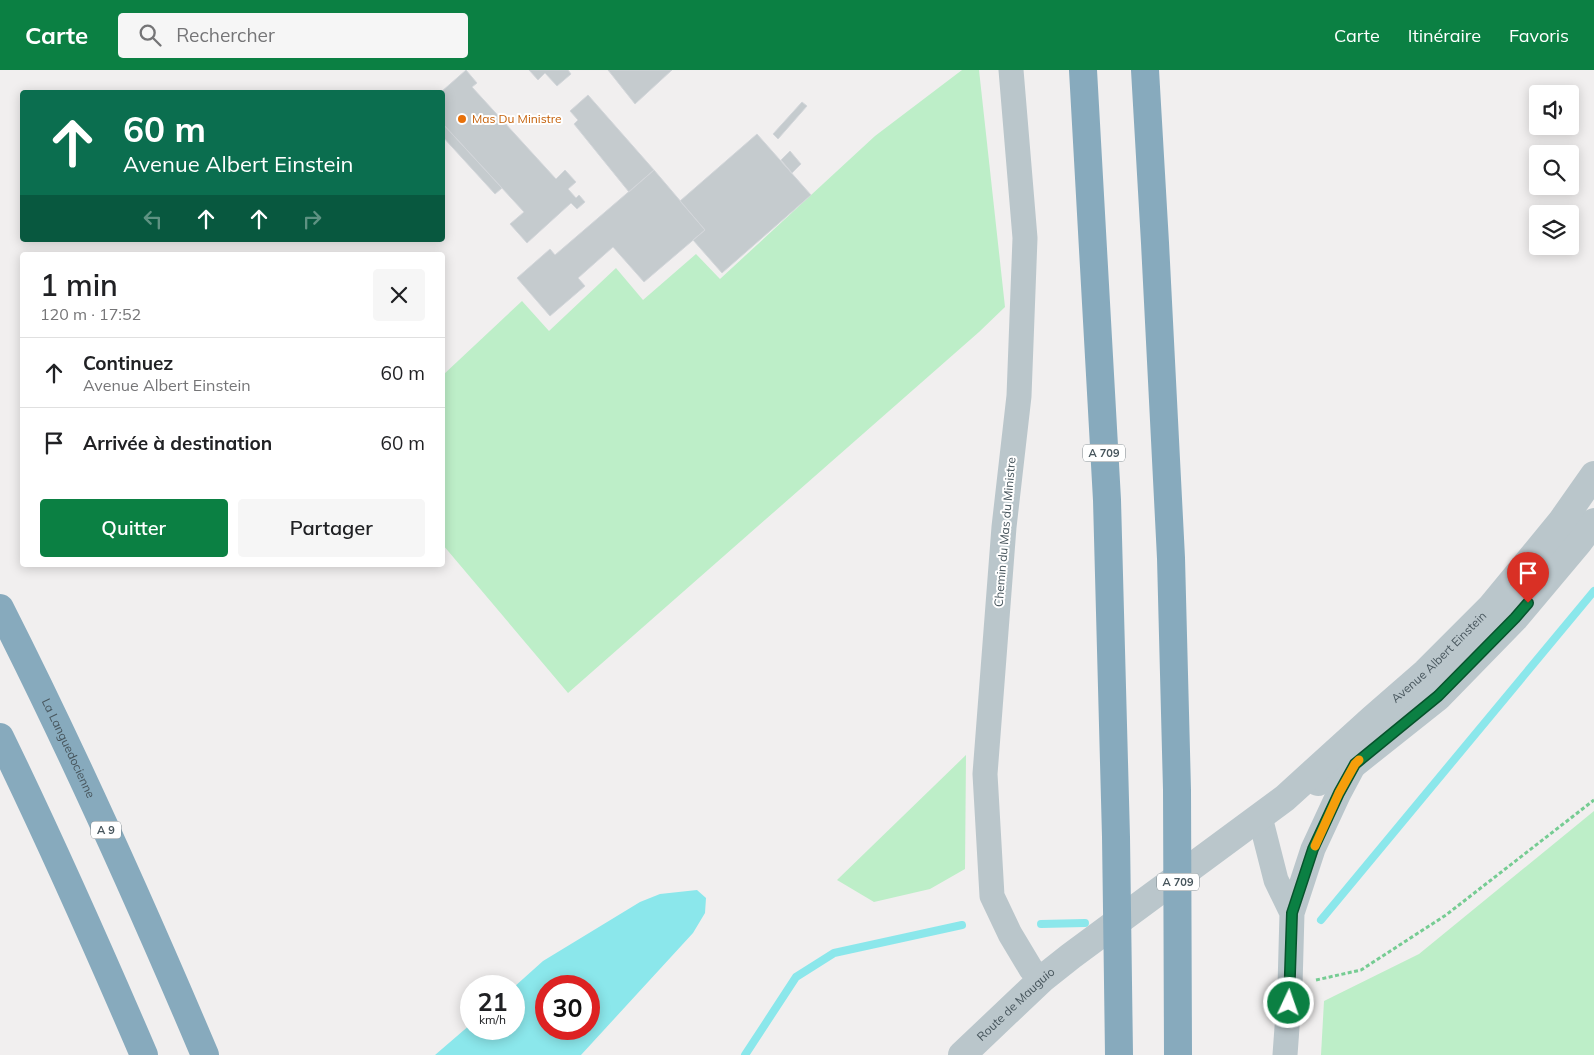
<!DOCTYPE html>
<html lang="fr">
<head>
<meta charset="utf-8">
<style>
  :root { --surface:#fff; --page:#f6f6f6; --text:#202124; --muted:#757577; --line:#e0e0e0; --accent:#0b8043 }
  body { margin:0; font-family:Mulish,sans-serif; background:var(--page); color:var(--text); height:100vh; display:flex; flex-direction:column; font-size:19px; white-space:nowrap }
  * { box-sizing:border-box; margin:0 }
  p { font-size:16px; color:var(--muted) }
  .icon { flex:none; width:28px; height:28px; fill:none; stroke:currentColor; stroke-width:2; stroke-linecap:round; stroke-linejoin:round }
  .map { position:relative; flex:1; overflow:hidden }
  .sheet { position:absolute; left:20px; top:182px; width:425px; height:315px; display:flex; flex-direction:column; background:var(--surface); border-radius:5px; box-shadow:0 2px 12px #0003 }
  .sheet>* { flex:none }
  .top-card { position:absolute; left:20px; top:20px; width:425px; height:152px; border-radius:5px; box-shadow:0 2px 12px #0003; background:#0b6e4f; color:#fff; overflow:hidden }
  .tools { position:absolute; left:1529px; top:15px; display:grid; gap:10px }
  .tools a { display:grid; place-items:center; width:50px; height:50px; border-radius:5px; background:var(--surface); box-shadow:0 2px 12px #0003; font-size:25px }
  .speed { position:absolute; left:460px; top:905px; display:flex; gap:10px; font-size:25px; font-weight:700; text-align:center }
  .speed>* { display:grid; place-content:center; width:65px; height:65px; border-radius:50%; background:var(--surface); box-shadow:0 2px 12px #0003; line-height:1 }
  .speed small { font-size:12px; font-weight:400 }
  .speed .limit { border:8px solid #d22; background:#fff; color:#111 }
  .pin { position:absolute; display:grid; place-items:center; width:42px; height:42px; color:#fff; margin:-51px -21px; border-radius:50% 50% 50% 0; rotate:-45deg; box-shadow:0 0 5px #0007 }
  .pin .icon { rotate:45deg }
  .me { position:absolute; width:55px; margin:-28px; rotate:3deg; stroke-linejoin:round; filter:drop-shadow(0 0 4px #0008) }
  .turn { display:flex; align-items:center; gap:18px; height:105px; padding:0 20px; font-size:22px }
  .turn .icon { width:65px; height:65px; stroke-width:2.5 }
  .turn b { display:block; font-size:35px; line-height:42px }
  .lanes { display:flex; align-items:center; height:48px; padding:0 20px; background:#0003; justify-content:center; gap:25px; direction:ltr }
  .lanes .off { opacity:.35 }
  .round { display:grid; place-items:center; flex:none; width:52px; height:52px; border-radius:5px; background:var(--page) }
  .head { display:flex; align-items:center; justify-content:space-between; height:85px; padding:0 20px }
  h1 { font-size:30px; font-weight:600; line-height:38px }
  .button { display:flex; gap:10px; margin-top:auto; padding:10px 20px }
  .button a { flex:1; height:58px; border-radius:5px; background:var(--accent); color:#fff; font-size:20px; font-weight:600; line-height:58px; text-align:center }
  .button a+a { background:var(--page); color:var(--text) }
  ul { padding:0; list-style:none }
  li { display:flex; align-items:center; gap:15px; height:70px; padding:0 20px; border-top:1px solid var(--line) }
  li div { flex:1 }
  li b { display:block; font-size:19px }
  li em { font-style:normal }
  header { display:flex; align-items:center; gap:30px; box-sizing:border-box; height:70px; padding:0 25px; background:var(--accent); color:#fff }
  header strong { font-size:24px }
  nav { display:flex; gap:28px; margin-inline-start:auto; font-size:18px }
  .search { width:350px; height:45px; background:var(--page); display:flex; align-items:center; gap:12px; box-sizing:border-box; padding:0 18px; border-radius:5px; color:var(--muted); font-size:19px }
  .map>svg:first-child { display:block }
  .green { fill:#bdeec8 }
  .water { fill:#8be7eb; fill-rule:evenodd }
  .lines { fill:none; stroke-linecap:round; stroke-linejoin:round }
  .stream { stroke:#8be7eb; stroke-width:8 }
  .building { fill:#c5cbce; stroke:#d3d6da }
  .path { stroke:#76cc93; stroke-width:3; stroke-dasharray:4 2.5; stroke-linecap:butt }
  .minor { stroke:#bac6cb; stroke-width:25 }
  .tertiary { stroke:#bac6cb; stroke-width:28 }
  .motorway { stroke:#87aabd; stroke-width:28 }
  .route-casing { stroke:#07532c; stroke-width:12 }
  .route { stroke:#0b8043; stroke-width:9 }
  .slow { stroke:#f59e0b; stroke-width:9 }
  .food-dot { fill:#e8710a; stroke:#fff; stroke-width:2 }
  .labels { text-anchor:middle; stroke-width:4; stroke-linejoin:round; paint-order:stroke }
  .shield { fill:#fff; stroke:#7e888d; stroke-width:1 }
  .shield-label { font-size:11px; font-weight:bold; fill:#47555c }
  .food-label { font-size:12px; fill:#c56008; stroke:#fff; text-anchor:start }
  .street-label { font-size:12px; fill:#47555c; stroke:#fff }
</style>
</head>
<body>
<header>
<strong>Carte</strong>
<div class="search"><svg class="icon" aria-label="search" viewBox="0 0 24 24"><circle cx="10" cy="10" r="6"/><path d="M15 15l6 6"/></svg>Rechercher</div>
<nav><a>Carte</a><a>Itinéraire</a><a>Favoris</a></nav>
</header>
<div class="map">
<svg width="1594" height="985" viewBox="0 0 1594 985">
  <rect width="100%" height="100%" fill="#f1efef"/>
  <!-- green -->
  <path class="green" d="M962,0H979L1005,237L979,262L568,623L443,475V305L522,231L549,261L616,198L643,230L696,184L720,209L875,66Z
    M966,685L965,799L930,819L874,832L837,810Z
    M1594,741V985H1321L1324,931L1419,884Z"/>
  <!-- water -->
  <path class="water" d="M697,820L706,828L705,843L693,863L581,985H435L471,954V959H514V917L543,891L640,832L660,824ZM546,916H589V959H546Z"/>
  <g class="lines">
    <!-- stream -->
    <path class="stream" d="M1321,850L1594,521
      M1041,854L1085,853
      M745,985L796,907L834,883L962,855"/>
  </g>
  <!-- building -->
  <path class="building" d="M466,0L477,13L472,17L556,109L565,100L576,112L568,119L576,128L579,125L585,132L577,139L571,133L527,173L510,154L524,142L442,53V22H441Z
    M529,0H568L571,4L557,16L545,3L538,10Z
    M608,0H672L635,34Z
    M588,25L654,100L629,122L574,54L578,50L570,41Z
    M802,32L807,36L778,69L773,64Z
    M442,53L502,118L495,124L442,66Z
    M757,64L811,125L722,203L693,170L705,160L680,131Z
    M790,81L801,94L792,103L781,90Z
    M654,100L705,160L644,212L613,177L578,208L585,216L550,246L517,208L550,179L555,185Z"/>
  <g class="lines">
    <!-- path -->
    <path class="path" d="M1316,910L1361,900L1446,845L1594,730"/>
    <!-- minor -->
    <path class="minor" d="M1011,0L1025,168L1019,326L1004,457L985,704L992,826L1010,864L1031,899L1042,909
      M1260,747L1276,810L1292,843
      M1285,985L1290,916L1292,843L1313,779L1339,723L1355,693"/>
    <!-- tertiary -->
    <g class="tertiary">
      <path d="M1318,712L1355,693L1438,627L1515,548L1578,473L1594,452"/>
      <path id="s1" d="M962,985L1042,909L1071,886L1285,728L1372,649L1426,602L1491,537L1561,452L1594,405"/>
    </g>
    <!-- motorway -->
    <g class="motorway">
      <path d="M1083,0L1107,430L1116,767L1119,985"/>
      <path d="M1145,0L1155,173L1171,488L1177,720L1178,985"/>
      <path id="s2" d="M0,538C74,684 141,834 205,985"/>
      <path d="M0,667C51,772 98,878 144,985"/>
    </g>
  </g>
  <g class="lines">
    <!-- route casing -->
    <g class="route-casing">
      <path id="route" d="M1289,933L1292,843L1313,779L1339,723L1355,694L1438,626L1515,548L1528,533"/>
    </g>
    <!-- route -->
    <use href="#route" class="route"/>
    <!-- slow -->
    <path class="slow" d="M1315,776L1339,723L1355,694L1359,690"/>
  </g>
  <!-- markers -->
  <circle class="food-dot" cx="462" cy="49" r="5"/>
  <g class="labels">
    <!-- shield labels -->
    <g class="shield">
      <rect x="1083" y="374.5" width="42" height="17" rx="4"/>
      <rect x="91" y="751.5" width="30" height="17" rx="4"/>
      <rect x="1157" y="803.5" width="42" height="17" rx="4"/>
    </g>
    <g class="shield-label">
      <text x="1104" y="387">A 709</text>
      <text x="106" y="764">A 9</text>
      <text x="1178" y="816">A 709</text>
    </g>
    <!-- food labels -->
    <g class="food-label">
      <text x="472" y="53">Mas Du Ministre</text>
    </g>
    <!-- street labels -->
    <g class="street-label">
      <text transform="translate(1005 462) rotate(-85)" y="4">Chemin du Mas du Ministre</text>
      <text dy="4" stroke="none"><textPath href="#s1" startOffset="622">Avenue Albert Einstein</textPath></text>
      <text dy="4" stroke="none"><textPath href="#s2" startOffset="156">La Languedocienne</textPath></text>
      <text dy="4" stroke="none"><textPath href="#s1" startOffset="74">Route de Mauguio</textPath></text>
    </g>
  </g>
</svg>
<div class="tools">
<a><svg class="icon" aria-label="sound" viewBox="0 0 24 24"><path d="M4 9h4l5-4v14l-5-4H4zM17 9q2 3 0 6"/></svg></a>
<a><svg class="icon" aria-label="search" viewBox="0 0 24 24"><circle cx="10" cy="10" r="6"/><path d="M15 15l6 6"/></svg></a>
<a><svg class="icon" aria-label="layers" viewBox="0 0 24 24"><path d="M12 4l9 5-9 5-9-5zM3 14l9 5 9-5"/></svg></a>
</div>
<div class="speed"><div>21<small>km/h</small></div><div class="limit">30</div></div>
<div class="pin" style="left:1528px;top:533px;background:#d93025"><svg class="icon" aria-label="arrive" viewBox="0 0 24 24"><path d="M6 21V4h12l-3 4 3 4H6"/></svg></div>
<svg class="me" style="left:1289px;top:933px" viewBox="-20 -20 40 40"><circle r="17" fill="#0b8043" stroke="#fff" stroke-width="3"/><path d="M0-11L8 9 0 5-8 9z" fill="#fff"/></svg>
<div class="top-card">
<div class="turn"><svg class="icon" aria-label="ahead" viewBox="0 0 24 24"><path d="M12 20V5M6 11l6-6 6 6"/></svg><div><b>60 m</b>Avenue Albert Einstein</div></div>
<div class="lanes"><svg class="icon off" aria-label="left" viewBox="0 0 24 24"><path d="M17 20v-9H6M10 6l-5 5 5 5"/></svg><svg class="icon" aria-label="ahead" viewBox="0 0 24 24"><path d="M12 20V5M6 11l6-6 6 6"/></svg><svg class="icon" aria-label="ahead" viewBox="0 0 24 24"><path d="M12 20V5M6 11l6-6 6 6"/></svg><svg class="icon off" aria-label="right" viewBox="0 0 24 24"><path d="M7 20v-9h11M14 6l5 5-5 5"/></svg></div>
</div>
<section class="sheet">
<div class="head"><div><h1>1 min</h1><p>120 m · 17:52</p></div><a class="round"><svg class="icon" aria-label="close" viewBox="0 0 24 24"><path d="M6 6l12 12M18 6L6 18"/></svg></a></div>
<ul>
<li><svg class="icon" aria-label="ahead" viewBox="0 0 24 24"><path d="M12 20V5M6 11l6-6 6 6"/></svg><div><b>Continuez</b><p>Avenue Albert Einstein</p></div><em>60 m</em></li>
<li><svg class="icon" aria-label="arrive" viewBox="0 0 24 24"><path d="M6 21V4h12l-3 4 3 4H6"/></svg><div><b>Arrivée à destination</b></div><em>60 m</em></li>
</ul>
<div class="button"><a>Quitter</a><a>Partager</a></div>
</section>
</div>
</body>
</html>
